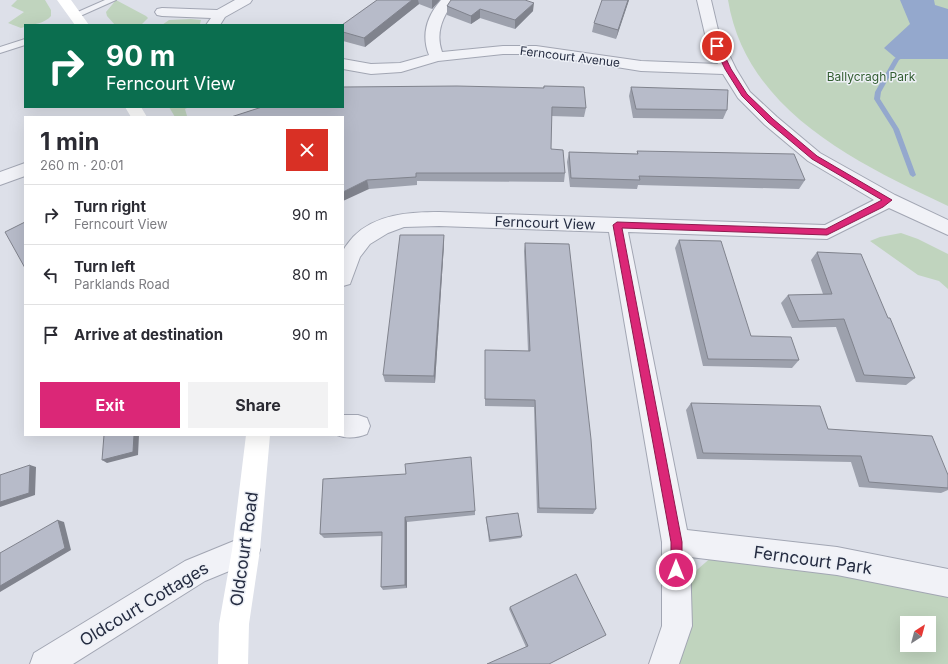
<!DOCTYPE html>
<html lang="en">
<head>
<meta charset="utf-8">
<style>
  :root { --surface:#fff; --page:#f2f2f3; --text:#2b2b33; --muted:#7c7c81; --line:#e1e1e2; --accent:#db2777 }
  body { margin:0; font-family:Inter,sans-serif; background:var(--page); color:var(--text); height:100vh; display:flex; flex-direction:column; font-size:15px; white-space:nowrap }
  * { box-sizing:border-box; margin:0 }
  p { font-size:13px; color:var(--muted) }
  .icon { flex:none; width:22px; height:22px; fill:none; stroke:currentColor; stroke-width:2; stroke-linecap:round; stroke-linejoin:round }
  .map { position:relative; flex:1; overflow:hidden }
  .details { position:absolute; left:24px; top:116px; width:320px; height:320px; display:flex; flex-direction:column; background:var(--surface); border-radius:0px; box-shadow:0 4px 16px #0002 }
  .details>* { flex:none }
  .banner { position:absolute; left:24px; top:24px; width:320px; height:84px; border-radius:0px; box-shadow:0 4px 16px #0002; background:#0b6e4f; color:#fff; overflow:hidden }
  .needle { width:26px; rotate:36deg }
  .controls { position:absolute; left:900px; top:616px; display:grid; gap:8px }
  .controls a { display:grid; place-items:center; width:36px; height:36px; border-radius:0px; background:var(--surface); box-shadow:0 4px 16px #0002; font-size:20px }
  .pin { position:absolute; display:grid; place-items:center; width:34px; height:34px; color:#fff; margin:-17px; border:2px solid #fff; border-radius:50%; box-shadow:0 1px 4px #0007 }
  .me { position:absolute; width:44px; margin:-22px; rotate:0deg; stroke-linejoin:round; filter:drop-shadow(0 0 3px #0008) }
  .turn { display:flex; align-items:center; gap:14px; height:84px; padding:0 16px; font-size:18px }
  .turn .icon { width:52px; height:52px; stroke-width:2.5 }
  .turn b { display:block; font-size:28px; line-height:34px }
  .round { display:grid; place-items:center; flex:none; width:42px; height:42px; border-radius:0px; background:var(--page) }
  .overview { display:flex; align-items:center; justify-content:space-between; height:68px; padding:0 16px }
  h1 { font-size:24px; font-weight:700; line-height:30px }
  .cta { display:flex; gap:8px; margin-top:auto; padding:8px 16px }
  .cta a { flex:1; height:46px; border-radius:0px; background:var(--accent); color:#fff; font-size:16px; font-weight:700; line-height:46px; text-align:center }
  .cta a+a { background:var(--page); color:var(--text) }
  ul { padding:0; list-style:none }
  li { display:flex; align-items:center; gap:12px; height:60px; padding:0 16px; border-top:1px solid var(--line) }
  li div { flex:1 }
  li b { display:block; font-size:15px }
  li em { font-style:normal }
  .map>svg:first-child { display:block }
  .green { fill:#c0d4be; fill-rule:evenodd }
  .water { fill:#94a8cd }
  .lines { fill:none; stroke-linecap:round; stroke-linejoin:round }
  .stream { fill:#94a8cd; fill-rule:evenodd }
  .lane-casing { stroke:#a2a6b3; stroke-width:2 }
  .street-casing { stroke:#a2a6b3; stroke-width:2 }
  .lane { fill:#f1f2f7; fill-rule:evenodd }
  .street { fill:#f1f2f7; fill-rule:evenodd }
  .secondary { fill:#fff; fill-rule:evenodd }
  .wall { fill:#9da1ad }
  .shaded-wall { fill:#80838d }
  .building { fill:#b7bbc9; stroke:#80838d }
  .route { fill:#db2777; stroke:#8e194d }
  .labels { text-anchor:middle; stroke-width:3; stroke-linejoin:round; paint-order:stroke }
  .far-street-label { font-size:12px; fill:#252c41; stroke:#edf0f6 }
  .far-park-label { font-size:12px; fill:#335e31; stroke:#edf0f6 }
  .street-label { font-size:14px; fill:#252c41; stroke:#edf0f6 }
  .near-street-label { font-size:17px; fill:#252c41; stroke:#edf0f6 }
</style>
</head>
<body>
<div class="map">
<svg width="948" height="664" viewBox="0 0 948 664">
  <rect width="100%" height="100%" fill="#dde0e9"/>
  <!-- green -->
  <path class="green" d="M17,0H45L51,10V16C45,23 34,25 25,25V27L21,28L8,23L24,12L11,6Z
    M116,0L146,16L148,18L141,25H115L107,16L106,12Z
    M728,0H948V206C857,163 746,111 728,0Z
    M191,19L201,20L200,24L162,25L169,20Z
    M169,107H189L185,109L187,116L175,117Z
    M901,233L918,239L948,254V289L939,281L918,275L870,241L880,237Z
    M713,556L832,572L948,597V664H674L688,583L691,575ZM907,623H929V645H907Z"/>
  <!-- water -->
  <path class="water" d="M900,0H934L935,5L948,9V59H897L884,48L910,24Z"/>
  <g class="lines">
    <!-- stream -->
    <path class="stream" d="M903,53L908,54L899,60L881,92L880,99L899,129L916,175L913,177L910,175L893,129L874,99L875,92L894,59Z"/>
    <!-- lane casing -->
    <g class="lane-casing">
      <path id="lane" d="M105,0H116L78,17L75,18L71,15Z
        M25,39V45L0,53V47Z"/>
    </g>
    <!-- street casing -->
    <g class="street-casing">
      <path id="street" d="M235,0H252L250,3L225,17L220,25H206L211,18L162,16L157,15L155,12L157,9L162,8L217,10Z
        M441,0H455C443,16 435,32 442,52L503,46H536L641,61L718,64L705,34L697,0H711L719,34L736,69L750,92L777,117L820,153L895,195L948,220V235L889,208L827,239L628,232L687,530L837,547L948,569V597L837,575L690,557L692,626L679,664H649L662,626V542L609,232L439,226L404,227L388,233L370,244L360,257L350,284L343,286C343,276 341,263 343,252C344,247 350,241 353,237C375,214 409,212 439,212L825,225L874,200L808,161L765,125L738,98L723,74L641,71L536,54H503L438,61L401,72L371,74L343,69V59L371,64L400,63L429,55C421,35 427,16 441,0Z
        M25,163V176L0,185V172Z
        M343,415H358L367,418L370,426L367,434C357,438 347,439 337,435H343Z
        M246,536L256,540L260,550L256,560L205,581L73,664H30L34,653L185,561Z"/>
    </g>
    <!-- lane -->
    <use href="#lane" class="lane"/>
    <!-- street -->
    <use href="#street" class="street"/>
    <!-- secondary -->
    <path class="secondary" d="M57,0H71L89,25H75Z
      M125,107H141L147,117H131Z
      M246,435H270L260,550L249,624L248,664H218L219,624L232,550Z"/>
  </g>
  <!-- wall -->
  <path class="wall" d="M377,0H440L432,9L419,4L365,47L343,41V25Z
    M629,0L616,39L592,32L594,23Z
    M447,6L533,11L515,29L480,18L471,24L447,15Z
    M544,86L586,108L584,117L551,116V149L565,173L564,182L417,181V185L369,189L343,117L543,88Z
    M631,87L727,110L723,119L633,118L629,96Z
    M637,151L805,180L799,189L638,185L637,189L570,187L567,162L569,152L637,154Z
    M444,235V244L435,383L385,382L383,375Z
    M679,240L751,336L799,360L792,368L703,366L675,248Z
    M525,243L596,509L593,514L537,513L534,407L485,406V357L528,351L524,251Z
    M817,252L888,318L915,378L906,385L856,382L836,327L792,328L781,303L788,295L823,294L811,260Z
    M691,403L828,429L948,475V490L941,493L859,487L851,462L697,459L686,410Z
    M323,479L475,511V515L407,522V588L383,590L381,587L382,536L324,538L320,534Z
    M486,517L522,536L521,538L489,542Z
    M510,607L606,635L526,647L509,609Z"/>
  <!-- shaded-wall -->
  <path class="shaded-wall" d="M412,0H418L419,4L365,47L364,38Z
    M432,0H440L432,9Z
    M628,0H629L616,39L618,30Z
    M534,3L533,11L515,29V20Z
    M480,9V18L471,24V16Z
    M367,180L369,189L343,201V192Z
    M444,235V244L435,383L434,376Z
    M134,435H139L138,455L107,463L102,460Z
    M30,465L36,467L35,495L0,507V502Z
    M405,517L407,522V588L405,585Z
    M58,520L64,522L71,550L0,592V586Z"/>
  <!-- building -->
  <path class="building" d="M377,0H412L364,38L343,32V25H342Z
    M451,0H525L534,3L515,20L480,9L471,16L447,6Z
    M602,0H628L618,30L594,23Z
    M457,86L544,88V86L584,87L586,108L552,107L551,149L563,150L565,173H416V177L367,180L343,192V117H231L262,107H343V87Z
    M631,87L728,90L727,110L636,109Z
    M637,151L794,154L805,180L639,176L640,180L571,178L569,152L638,154Z
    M25,222V268L5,232Z
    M400,235H444L434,376L383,375Z
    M679,240L721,241L751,336L791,337L799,360L708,359Z
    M525,243L569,244L591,439L596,509L539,508L535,400L485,399V350L530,351Z
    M817,252L861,254L888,318H890L915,378L864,375L844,319L799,321L788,295L832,294Z
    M691,403L820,406L828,429L932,436L948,475V488L869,482L861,456L703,453Z
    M104,435H134L133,452L102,460Z
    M471,457L475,511L405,517V585L381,587L382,532L320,534L323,479L406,474L405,464Z
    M30,465L29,493L0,502V475Z
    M518,513L522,536L490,540L486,517Z
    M58,520L65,548L0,586V553Z
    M576,574L606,635L549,664H487L528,646L510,607Z"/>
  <!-- route -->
  <path class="route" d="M715,45L720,46L731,69L747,94L773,119L817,156L892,200L883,207L827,235L622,228L682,542V570L681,574L676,576L672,574L671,570V542L666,514L613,225L617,222L826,229L882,200L812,159L768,122L742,96L725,69L714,46Z"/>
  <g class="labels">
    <!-- far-street labels -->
    <g class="far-street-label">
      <text transform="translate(570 57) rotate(7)" y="4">Ferncourt Avenue</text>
    </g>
    <!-- far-park labels -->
    <g class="far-park-label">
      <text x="871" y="81">Ballycragh Park</text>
    </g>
    <!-- street labels -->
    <g class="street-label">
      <text transform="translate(545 223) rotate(2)" y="5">Ferncourt View</text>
    </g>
    <!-- near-street labels -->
    <g class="near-street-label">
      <text transform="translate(244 549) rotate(-82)" y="6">Oldcourt Road</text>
      <text transform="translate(813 560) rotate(8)" y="6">Ferncourt Park</text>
      <text transform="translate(144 604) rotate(-31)" y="6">Oldcourt Cottages</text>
    </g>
  </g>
</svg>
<div class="controls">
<a><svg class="needle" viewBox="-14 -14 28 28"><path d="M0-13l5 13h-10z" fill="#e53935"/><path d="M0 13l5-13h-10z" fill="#7c7c81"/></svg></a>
</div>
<div class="pin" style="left:717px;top:46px;background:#d93025"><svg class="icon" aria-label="arrive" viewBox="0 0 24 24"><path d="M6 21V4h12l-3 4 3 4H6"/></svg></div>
<svg class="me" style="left:676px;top:570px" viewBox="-20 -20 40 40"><circle r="17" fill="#db2777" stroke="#fff" stroke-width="3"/><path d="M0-11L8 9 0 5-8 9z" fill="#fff"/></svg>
<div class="banner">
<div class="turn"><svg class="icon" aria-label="right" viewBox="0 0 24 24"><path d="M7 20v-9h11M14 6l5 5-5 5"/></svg><div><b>90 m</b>Ferncourt View</div></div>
</div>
<section class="details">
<div class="overview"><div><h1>1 min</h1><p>260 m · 20:01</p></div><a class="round" style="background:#d93025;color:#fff"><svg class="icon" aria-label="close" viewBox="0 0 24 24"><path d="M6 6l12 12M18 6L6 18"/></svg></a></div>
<ul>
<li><svg class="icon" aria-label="right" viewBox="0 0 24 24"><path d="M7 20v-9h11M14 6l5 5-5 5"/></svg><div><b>Turn right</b><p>Ferncourt View</p></div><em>90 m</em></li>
<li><svg class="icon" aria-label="left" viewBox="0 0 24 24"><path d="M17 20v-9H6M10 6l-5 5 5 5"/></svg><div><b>Turn left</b><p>Parklands Road</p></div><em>80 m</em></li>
<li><svg class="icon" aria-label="arrive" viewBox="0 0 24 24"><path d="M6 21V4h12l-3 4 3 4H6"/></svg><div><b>Arrive at destination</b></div><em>90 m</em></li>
</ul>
<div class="cta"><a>Exit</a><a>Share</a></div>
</section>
</div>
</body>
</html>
